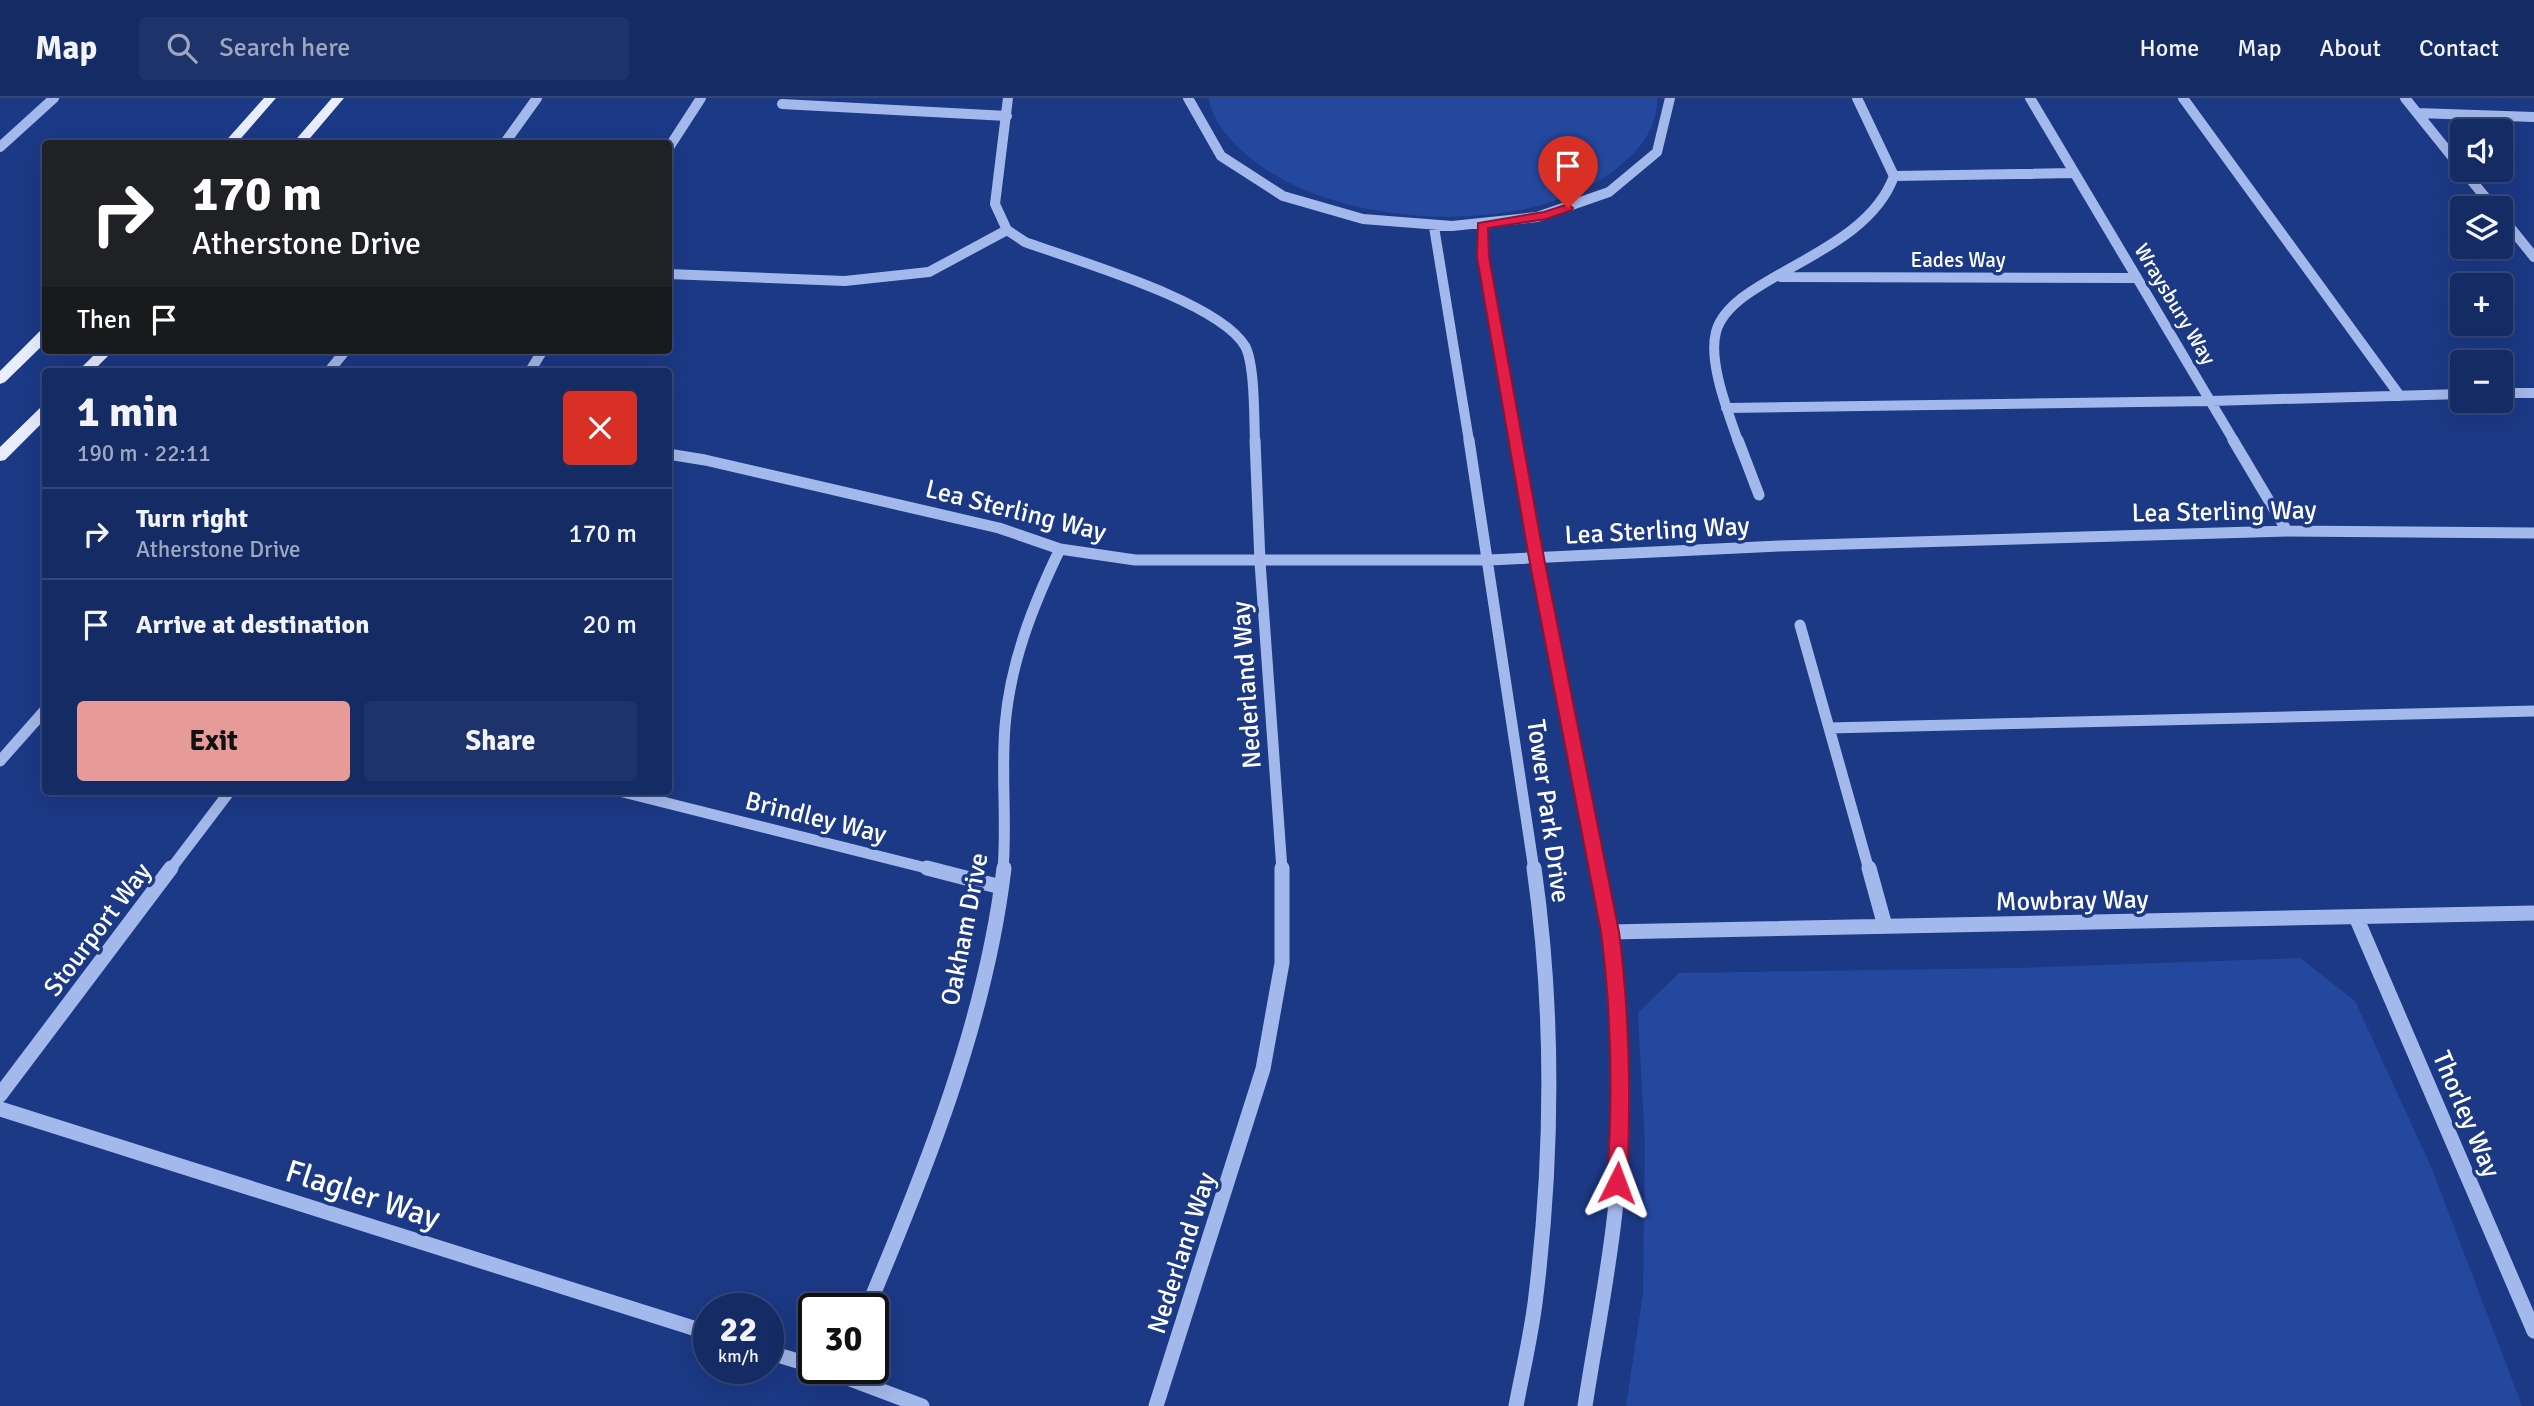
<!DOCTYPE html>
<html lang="en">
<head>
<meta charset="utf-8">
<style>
  :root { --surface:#152b64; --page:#1e336a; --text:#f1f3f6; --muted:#9da7bf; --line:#344778; --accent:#e69b98 }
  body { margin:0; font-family:Signika,sans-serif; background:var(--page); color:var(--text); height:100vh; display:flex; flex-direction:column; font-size:26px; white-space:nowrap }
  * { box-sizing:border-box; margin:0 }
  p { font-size:23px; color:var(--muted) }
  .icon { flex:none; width:38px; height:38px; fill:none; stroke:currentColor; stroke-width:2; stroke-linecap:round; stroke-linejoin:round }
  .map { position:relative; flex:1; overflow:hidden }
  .drawer { position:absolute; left:42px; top:270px; width:630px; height:427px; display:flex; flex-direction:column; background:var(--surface); border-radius:7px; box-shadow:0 7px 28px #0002,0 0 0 2px var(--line) }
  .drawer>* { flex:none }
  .top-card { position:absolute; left:42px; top:42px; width:630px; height:214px; border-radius:7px; box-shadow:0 7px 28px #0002,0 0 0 2px var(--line); background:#202124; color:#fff; overflow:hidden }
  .fabs { position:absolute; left:2450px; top:21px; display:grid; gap:14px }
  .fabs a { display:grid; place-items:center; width:63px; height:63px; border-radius:7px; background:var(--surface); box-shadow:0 7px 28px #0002,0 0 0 2px var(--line); font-size:35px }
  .speed { position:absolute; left:693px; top:1195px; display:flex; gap:14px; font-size:35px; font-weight:700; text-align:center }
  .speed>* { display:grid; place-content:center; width:91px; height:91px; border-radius:50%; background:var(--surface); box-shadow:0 7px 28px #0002,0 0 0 2px var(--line); line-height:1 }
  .speed small { font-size:18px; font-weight:400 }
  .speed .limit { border:4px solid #111; border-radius:10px; background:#fff; color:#111 }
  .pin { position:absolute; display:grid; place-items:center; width:60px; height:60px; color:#fff; margin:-72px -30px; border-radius:50% 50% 50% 0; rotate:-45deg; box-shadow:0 0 7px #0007 }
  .pin .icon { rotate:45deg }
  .me { position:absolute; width:77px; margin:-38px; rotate:3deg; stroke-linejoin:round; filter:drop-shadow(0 0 5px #0008) }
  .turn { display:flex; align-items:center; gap:24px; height:147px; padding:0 35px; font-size:32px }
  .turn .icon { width:91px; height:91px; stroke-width:2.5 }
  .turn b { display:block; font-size:49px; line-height:60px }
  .then { display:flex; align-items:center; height:66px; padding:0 35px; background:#0003; gap:14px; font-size:26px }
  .round { display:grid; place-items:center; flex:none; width:74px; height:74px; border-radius:7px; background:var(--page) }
  .summary { display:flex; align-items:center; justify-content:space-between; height:119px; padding:0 35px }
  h1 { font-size:42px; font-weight:700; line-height:52px }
  .primary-button { display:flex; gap:14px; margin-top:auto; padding:14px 35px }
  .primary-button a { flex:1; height:80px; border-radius:7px; background:var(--accent); color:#111; font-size:28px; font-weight:700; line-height:80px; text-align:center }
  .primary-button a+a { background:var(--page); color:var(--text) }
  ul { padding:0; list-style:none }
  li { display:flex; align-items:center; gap:21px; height:91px; padding:0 35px; border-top:2px solid var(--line) }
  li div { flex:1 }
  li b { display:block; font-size:26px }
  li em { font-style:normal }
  header { display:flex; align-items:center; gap:42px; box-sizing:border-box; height:98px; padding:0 35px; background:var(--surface); border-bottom:2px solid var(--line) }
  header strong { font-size:33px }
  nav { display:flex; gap:38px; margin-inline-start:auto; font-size:24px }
  .search { width:490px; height:63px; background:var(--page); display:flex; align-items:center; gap:18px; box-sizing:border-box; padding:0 24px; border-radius:7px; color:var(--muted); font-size:26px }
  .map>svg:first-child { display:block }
  .green { fill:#25489f }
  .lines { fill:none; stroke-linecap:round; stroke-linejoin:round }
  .minor-far2 { stroke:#a4b9eb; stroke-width:10 }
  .minor-far1 { stroke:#a4b9eb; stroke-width:11 }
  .minor { stroke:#a4b9eb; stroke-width:15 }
  .major { fill:#e9eeff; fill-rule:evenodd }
  .route { fill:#e11d48; stroke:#92132f; stroke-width:2 }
  .labels { text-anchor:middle; stroke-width:7; stroke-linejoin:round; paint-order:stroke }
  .far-street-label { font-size:21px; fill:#fff; stroke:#1c3986 }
  .street-label { font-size:26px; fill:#fff; stroke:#1c3986 }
  .near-street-label { font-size:32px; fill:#fff; stroke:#1c3986 }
</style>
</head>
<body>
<header>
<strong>Map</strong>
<div class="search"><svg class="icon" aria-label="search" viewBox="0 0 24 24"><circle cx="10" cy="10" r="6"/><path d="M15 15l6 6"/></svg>Search here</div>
<nav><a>Home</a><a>Map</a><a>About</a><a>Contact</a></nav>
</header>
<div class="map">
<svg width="2534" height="1308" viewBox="0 0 2534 1308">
  <rect width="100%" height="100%" fill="#1c3986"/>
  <!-- green -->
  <path class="green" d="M1209,0H1657C1658,30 1639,53 1616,71C1525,143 1321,132 1238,49C1225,36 1211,19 1209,0Z
    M2300,860L2355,903L2432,1071L2522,1308H1626L1643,1196L1645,1048L1638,915L1679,875L2020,870Z"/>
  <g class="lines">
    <!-- minor-far2 -->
    <path class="minor-far2" d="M1008,0L995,106L1007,132L1025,144C1077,163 1218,203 1245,248C1255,266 1254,321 1255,343
      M1188,0L1221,58L1283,98L1363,121L1452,128L1537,119L1609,94L1657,54L1670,0
      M2030,0L2234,343
      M2183,0L2400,298
      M2405,0L2462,71
      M782,6L1007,18
      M2417,15L2534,19
      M504,46L537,0
      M0,49L54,0
      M668,51L701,0
      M2463,72L2494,110
      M1894,78L2074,75
      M2501,118L2534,159
      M1482,127L1483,158L1516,343
      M1434,129L1469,343
      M668,176L845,183L929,174L1007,132
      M1781,179L2137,180
      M329,273L346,252
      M530,273L543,252
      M2501,295H2534
      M1726,310L2211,303L2462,296
      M1738,343C1728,314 1708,264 1716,234C1731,177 1865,159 1894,78L1857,0"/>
    <!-- minor-far1 -->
    <path class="minor-far1" d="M1255,342L1260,464L1282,772
      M1469,342L1534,772
      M1516,342L1598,772
      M1738,342L1759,397
      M2233,342L2287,433
      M668,356L705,362L999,430L1060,451L1135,462H1489L1779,448L2287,433L2534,435
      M1800,527L1869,772
      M1829,630L2534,613
      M0,663L46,611
      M619,693L934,772
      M170,772L230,693
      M1003,772C1007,724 1001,676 1005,628C1010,565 1033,507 1060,451"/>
    <!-- minor -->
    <path class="minor" d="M927,770L1001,789
      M1869,770L1885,828
      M2356,819L2534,1233
      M1610,834L2534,815
      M0,997L171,770
      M0,1011L709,1235
      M867,1211C926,1071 986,923 1004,770
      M768,1254L814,1268
      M821,1270L922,1308
      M1156,1308L1263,971L1282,865V770
      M1516,1308C1523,1271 1532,1234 1536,1197C1553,1058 1554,909 1534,770
      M1585,1308C1595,1243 1608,1179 1615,1114C1626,999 1620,884 1598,770"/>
    <!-- major -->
    <path class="major" d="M264,0H276L236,46H223Z
      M332,0H344L305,46H292Z
      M46,231V244L5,284L0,286V273L41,232Z
      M99,252H114L93,273H78Z
      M46,307V321L5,362L0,363V349L41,309Z"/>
  </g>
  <!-- route -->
  <path class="route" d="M1568,106L1573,110L1572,112L1546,121L1488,130L1489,159L1544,460L1619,834C1630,918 1631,1000 1627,1085L1624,1092L1617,1095L1610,1092L1607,1085C1613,1000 1612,918 1601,834L1529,460L1477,159L1478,125L1544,114Z"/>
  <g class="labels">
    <!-- far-street labels -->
    <g class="far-street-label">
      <text x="1958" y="169">Eades Way</text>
      <text transform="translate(2175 206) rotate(59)" y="7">Wraysbury Way</text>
    </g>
    <!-- street labels -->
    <g class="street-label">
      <text transform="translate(1016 412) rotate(14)" y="9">Lea Sterling Way</text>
      <text transform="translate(2224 413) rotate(-1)" y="9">Lea Sterling Way</text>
      <text transform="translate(1657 432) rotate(-3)" y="9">Lea Sterling Way</text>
      <text transform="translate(1246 587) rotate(-94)" y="9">Nederland Way</text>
      <text transform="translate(1549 713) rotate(82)" y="9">Tower Park Drive</text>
      <text transform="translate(816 719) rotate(14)" y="9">Brindley Way</text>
      <text transform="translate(2072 802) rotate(-1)" y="9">Mowbray Way</text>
      <text transform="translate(97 831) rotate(-53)" y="9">Stourport Way</text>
      <text transform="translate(964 831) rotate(-79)" y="9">Oakham Drive</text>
      <text transform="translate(2467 1016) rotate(67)" y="9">Thorley Way</text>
      <text transform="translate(1181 1155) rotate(-72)" y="9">Nederland Way</text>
    </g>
    <!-- near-street labels -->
    <g class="near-street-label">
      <text transform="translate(363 1096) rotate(18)" y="11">Flagler Way</text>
    </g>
  </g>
</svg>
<div class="fabs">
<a><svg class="icon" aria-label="sound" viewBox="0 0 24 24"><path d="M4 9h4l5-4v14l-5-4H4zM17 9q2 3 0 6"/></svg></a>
<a><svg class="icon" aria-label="layers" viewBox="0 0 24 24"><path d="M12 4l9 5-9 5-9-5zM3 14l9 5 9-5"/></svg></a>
<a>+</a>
<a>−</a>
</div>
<div class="speed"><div>22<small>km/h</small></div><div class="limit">30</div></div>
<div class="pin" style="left:1568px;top:110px;background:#d93025"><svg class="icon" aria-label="arrive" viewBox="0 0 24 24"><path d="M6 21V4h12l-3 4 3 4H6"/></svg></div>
<svg class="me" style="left:1617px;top:1085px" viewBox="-20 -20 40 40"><path d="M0-17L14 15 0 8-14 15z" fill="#e11d48" stroke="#fff" stroke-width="4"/></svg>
<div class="top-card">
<div class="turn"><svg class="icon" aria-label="right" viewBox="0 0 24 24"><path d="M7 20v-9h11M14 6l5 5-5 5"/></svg><div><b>170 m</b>Atherstone Drive</div></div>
<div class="then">Then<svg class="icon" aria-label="arrive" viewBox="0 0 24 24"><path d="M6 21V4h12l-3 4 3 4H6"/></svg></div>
</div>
<section class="drawer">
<div class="summary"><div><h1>1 min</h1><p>190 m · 22:11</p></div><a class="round" style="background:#d93025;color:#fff"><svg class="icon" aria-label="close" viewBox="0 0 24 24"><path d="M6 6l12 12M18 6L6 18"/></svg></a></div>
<ul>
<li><svg class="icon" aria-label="right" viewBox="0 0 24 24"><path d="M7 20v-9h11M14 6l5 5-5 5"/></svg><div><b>Turn right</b><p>Atherstone Drive</p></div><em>170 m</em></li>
<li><svg class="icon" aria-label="arrive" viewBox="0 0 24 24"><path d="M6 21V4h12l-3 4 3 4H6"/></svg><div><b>Arrive at destination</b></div><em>20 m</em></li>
</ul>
<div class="primary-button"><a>Exit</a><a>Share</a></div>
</section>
</div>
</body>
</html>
